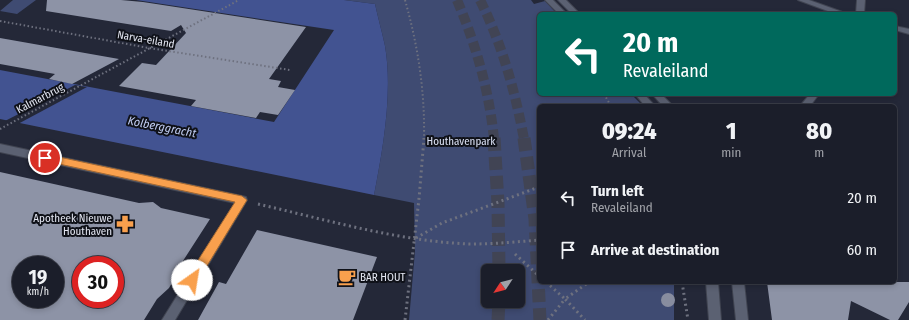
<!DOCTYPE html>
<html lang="en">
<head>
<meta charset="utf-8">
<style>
  :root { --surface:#1b1e2a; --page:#282b36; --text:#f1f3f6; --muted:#a0a2a8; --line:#393c47 }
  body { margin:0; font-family:"Fira Sans Condensed",sans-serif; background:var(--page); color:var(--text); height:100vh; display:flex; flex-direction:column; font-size:15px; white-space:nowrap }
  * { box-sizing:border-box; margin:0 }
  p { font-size:13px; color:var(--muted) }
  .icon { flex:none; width:22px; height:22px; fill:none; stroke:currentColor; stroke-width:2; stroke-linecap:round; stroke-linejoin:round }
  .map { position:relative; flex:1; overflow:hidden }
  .side { position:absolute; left:537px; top:104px; width:360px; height:180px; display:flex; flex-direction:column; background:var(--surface); border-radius:6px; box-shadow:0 2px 6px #0003,0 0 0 1px var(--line) }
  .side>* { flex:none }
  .top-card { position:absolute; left:537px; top:12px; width:360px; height:84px; border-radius:6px; box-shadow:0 2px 6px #0003,0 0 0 1px var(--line); background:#00695c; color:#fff; overflow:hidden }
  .needle { width:26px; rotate:234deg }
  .tools { position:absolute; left:481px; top:264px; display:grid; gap:8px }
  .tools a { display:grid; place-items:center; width:44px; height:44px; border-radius:6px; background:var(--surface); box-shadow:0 2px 6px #0003,0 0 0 1px var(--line); font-size:20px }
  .speed { position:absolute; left:12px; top:256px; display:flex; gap:8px; font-size:20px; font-weight:700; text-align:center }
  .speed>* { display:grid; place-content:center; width:52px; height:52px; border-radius:50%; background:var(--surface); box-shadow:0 2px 6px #0003,0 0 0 1px var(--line); line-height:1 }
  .speed small { font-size:10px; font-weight:400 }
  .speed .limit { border:6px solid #d22; background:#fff; color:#111 }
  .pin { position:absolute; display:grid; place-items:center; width:34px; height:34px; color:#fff; margin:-17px; border:2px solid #fff; border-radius:50%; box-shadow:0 1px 4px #0007 }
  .me { position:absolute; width:44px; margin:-22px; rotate:32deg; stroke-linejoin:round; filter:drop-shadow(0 0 3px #0008) }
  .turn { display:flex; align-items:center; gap:14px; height:84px; padding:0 20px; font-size:18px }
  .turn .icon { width:52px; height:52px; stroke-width:2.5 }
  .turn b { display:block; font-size:28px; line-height:34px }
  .eta { display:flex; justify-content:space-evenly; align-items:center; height:68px; text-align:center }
  .eta b { font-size:24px; font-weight:800; line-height:28px }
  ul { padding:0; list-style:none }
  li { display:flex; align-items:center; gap:12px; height:52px; padding:0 20px }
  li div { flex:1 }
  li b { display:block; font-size:15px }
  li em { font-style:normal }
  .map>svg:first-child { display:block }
  .green { fill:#3f4b72; fill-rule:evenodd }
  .water { fill:#425391 }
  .pier { fill:#242838 }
  .building { fill:#8d93a6; fill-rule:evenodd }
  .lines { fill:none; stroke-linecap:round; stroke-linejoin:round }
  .highway-tunnel-far1 { stroke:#414454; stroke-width:10; stroke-dasharray:10 5; stroke-linecap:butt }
  .highway-tunnel { stroke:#414454; stroke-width:13; stroke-dasharray:13 6; stroke-linecap:butt }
  .minor-casing { stroke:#404451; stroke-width:2 }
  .path-far1 { stroke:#6e717f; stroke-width:2; stroke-dasharray:1.5 2.5; stroke-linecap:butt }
  .path { stroke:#6e717f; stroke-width:3; stroke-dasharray:2 3.5; stroke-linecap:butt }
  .minor { fill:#5b6172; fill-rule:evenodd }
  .tree { fill:#888d9f }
  .route { fill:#f9a04d; stroke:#a26832 }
  .labels { text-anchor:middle; stroke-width:4; stroke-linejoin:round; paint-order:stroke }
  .street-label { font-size:11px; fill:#e3e6f1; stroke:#0f1118 }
  .park-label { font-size:11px; fill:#dae0f3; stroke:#0f1118 }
  .poi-label { font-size:11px; fill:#e3e6f1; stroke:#0f1118; text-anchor:end }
  .water-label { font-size:12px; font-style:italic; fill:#c0ccf1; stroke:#0f1118 }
</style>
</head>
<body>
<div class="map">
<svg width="909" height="320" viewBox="0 0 909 320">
  <rect width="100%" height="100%" fill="#242838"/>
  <!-- green -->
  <path class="green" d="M13,0H36L17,14L0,11Z
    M344,0H531L534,4L545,1L557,14H539V94H631L643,106H539V282H674V320H409L415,251L414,203L374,195C383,149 393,92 385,46C382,32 378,18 375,4ZM488,271H518V301H488Z"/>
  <!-- water -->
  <path class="water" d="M136,0H344L375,4C378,18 382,32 385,46C393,92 383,149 374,195L0,119V70L274,122L334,30Z"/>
  <!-- pier -->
  <path class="pier" d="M75,85L87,87L16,125L5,121Z"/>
  <!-- building -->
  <path class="building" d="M47,0H121L143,2L306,27L269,79L281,81L278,87L295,90L278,115L260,112L256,118L191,106L196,100L119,86L142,63L156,65L186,33L181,25L171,31L46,11Z
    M0,38L119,59L72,84L49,79L55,74L0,64Z
    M0,172L139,203L153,202L161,208L210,219L181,264L176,276L169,288L157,299L144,320H0ZM21,265H55V299H21ZM81,265H115V299H81Z
    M257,230L377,257L353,320H198L219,282L226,284Z
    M767,282H909V302L898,320H890L851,301L848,320H772Z"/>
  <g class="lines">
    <!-- highway-tunnel-far1 -->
    <path class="highway-tunnel-far1" d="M457,0C476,45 489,90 494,139
      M480,0C502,44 515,91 524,139"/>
    <!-- highway-tunnel -->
    <path class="highway-tunnel" d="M494,138L498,203L499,271
      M524,138L535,219L540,320
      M498,320L499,301"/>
    <!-- minor casing -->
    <g class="minor-casing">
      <path id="minor" d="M545,0H553L567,14H559Z
        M558,0H566L580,14H572Z
        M798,0H809L848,14H836Z
        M857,0H865L864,14H856Z
        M895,26L909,29V34L895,30Z
        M635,94H644L655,106H645Z
        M652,94H661L673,106H663Z
        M810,94H819L810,106H800Z
        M0,144L242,196L246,197L247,200L175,320H162L235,203L0,152Z
        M706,282H718L721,320H709Z
        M732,282H744L748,320H736Z"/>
    </g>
    <!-- path-far1 -->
    <path class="path-far1" d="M405,0C418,46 425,91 424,139
      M0,21L149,48L290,70
      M604,94L611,106
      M0,129L239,0"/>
    <!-- path -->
    <path class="path" d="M258,204C327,220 398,241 469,244C493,244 516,242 539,240
      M416,238L442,223L539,187
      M515,254L539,276
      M546,282L565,299L589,282
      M682,282L688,320
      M405,320L419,199L424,138
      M548,320L565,299L585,320"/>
    <!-- minor -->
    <use href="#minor" class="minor"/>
  </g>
  <!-- trees -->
  <circle class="tree" cx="668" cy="300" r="7"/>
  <!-- route -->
  <path class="route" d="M45,154L242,196L247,200L196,284L192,285L188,284L187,280L188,276L235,202L45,161L41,158Z"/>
  <!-- icons -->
  <defs>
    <g id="pharmacy-bare" transform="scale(1.38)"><path d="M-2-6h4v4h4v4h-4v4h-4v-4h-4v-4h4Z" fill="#f9a04d" stroke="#0f1118" stroke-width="2.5" paint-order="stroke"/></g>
    <g id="cafe-bare" transform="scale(1.38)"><path d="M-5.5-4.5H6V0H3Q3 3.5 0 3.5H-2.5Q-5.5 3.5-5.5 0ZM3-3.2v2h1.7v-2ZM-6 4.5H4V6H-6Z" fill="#f9a04d" stroke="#0f1118" stroke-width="2.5" paint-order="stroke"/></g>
  </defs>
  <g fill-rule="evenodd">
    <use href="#pharmacy-bare" x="125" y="224"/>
    <use href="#cafe-bare" x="347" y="277"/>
  </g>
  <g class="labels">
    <!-- street labels -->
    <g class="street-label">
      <text transform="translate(146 39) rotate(10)" y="4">Narva-eiland</text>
      <text transform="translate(40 98) rotate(-28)" y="4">Kalmarbrug</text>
    </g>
    <!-- park labels -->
    <g class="park-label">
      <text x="461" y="145">Houthavenpark</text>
    </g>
    <!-- poi labels -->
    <g class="poi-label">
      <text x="112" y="222">Apotheek Nieuwe<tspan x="112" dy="13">Houthaven</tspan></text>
      <text x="360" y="281" text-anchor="start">BAR HOUT</text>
    </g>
    <!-- water labels -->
    <g class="water-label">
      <text transform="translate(162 127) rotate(11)" y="4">Kolberggracht</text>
    </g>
  </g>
</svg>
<div class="tools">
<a><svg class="needle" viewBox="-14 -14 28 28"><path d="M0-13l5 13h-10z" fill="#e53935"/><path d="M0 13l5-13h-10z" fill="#a0a2a8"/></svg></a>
</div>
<div class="speed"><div>19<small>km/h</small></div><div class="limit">30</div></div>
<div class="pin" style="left:45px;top:158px;background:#d93025"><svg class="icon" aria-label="arrive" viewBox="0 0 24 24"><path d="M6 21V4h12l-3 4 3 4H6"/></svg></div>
<svg class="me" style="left:192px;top:280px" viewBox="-20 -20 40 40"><circle r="19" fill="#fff"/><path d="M0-13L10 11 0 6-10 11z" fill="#f9a04d"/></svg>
<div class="top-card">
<div class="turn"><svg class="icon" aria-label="left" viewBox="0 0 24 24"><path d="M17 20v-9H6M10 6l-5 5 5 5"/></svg><div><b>20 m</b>Revaleiland</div></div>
</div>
<section class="side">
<div class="eta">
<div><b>09:24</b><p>Arrival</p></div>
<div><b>1</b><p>min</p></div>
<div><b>80</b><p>m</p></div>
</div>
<ul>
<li><svg class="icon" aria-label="left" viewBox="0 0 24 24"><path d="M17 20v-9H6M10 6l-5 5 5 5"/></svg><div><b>Turn left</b><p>Revaleiland</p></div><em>20 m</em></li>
<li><svg class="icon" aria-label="arrive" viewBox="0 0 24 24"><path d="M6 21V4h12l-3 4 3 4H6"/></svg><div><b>Arrive at destination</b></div><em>60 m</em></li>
</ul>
</section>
</div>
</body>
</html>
